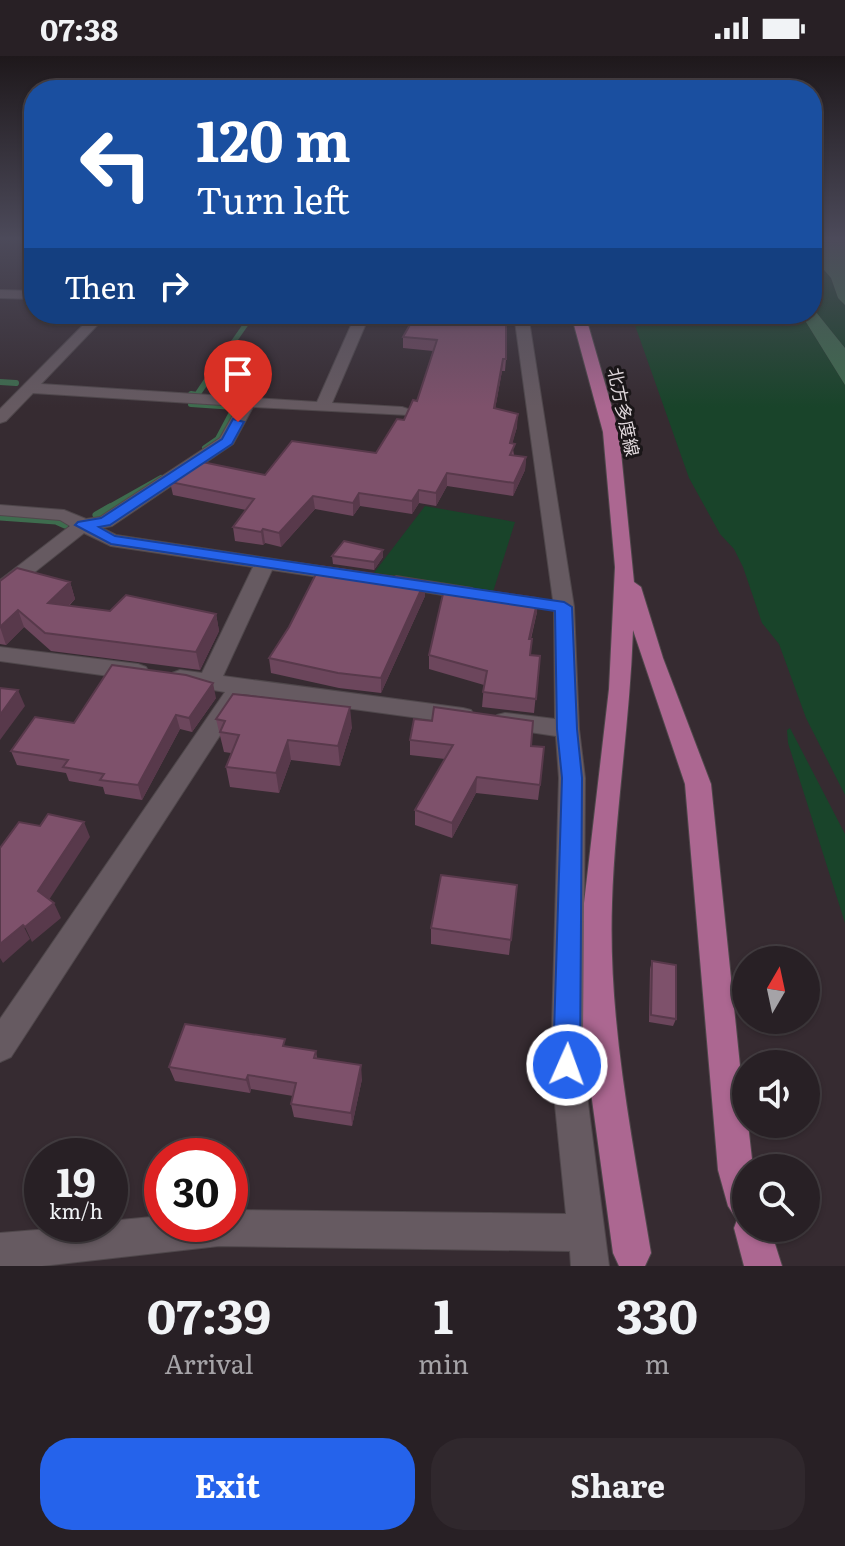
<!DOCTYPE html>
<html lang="en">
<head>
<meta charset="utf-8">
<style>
  :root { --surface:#282025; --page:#30282d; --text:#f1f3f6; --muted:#a5a3a7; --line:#443e42; --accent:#2563eb }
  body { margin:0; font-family:Literata,"Noto Sans JP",serif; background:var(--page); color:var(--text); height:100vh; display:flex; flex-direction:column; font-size:30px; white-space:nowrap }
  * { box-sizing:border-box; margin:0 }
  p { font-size:26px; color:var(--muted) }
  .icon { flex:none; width:44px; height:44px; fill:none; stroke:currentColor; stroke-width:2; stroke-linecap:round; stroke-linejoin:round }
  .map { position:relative; height:1210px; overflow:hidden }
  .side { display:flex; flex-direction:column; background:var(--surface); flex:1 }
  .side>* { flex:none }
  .guide { position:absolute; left:24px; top:24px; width:798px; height:244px; border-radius:32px; box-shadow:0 2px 6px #0004,0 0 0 2px var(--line); background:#1a4fa0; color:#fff; overflow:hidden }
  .needle { width:52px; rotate:9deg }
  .buttons { position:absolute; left:732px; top:890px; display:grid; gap:16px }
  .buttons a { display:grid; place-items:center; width:88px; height:88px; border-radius:50%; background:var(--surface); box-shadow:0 2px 6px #0004,0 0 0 2px var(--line); font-size:40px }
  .speed { position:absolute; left:24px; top:1082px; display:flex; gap:16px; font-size:40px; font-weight:700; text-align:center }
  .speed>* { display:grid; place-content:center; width:104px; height:104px; border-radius:50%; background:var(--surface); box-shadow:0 2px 6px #0004,0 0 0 2px var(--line); line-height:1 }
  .speed small { font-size:20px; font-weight:400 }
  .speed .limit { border:12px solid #d22; background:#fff; color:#111 }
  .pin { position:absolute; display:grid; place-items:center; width:68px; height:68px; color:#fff; margin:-82px -34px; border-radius:50% 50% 50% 0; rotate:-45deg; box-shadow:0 0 8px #0007 }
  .pin .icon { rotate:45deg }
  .me { position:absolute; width:88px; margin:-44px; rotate:2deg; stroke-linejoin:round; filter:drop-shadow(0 0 6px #0008) }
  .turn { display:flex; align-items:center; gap:28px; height:168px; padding:0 40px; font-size:36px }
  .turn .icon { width:104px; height:104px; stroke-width:2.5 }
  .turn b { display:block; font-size:56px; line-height:68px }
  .then { display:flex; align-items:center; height:76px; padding:0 40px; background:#0003; gap:16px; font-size:30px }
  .eta { display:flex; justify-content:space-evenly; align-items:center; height:136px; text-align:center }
  .eta b { font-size:48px; font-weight:700; line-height:56px }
  .button { display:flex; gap:16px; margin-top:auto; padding:16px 40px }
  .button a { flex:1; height:92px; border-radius:32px; background:var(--accent); color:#fff; font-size:32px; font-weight:700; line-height:92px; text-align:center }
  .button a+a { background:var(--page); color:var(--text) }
  .status { display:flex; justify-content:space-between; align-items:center; height:56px; padding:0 40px; background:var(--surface); direction:ltr }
  .status svg { height:22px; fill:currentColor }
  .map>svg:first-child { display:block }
  .green { fill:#19442a }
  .water { fill:#3e6c4e }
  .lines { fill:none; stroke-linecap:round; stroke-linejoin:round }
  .stream-far2 { stroke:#3e6c4e; stroke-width:5 }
  .stream-far1 { stroke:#3e6c4e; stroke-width:6 }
  .stream { stroke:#3e6c4e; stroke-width:7 }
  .minor-casing { stroke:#4f474b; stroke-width:2 }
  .primary-casing { stroke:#4f474b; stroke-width:2 }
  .minor { fill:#665a61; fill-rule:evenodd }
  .primary { fill:#ac6791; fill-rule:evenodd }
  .wall { fill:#6c465c }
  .shaded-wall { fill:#58394b }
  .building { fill:#7e516b; stroke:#58394b; stroke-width:2 }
  .route { fill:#2563eb; stroke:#184099; stroke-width:2 }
  .labels { text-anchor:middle; stroke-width:6; stroke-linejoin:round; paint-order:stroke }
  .far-street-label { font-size:18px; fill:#dfd7db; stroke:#1a1618 }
</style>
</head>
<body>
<div class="status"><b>07:38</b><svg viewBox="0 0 49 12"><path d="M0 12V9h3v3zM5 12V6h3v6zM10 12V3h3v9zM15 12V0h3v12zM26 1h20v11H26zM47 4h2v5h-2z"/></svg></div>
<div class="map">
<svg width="845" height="1210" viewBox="0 0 845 1210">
  <rect width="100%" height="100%" fill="#362b31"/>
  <!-- green -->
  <path class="green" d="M812,200L831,222L838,242L845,249V292L812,251Z
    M631,258H801L845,329V739L806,662L779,588L762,567L743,511L734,493L720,478L689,422Z
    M425,450L515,466L493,536L373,518Z
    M790,672L845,778V867L788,687L787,674Z"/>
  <!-- water -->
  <path class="water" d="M812,182H845V249L838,242L831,222L812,200Z
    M812,251L845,292V329L801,258H812Z"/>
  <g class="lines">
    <!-- stream-far2 -->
    <path class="stream-far2" d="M223,301L253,258"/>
    <!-- stream-far1 -->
    <path class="stream-far1" d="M0,326L16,327
      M191,338L197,339L224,299
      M191,348L235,351L218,383L205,392
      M106,453L161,422"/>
    <!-- stream -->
    <path class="stream" d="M96,459L110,451
      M0,461L56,465L65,469"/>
    <!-- minor casing -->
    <g class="minor-casing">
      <path id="minor" d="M0,234L34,235V243L0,242Z
        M94,258H108L41,328L317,346L356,258H370L332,347L402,351L408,353V359L253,351L233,388L112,470L102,472L116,479L353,515L356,519L353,523L346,525L272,514L223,620L463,652L471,654L475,660L471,666L463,668L243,638L241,647L11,1001L0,1006V963L225,636L172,627L169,622L172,617L180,614L202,617L253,511L111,490L84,477L7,538L0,540V524L70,470L60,464L0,459V449L64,454L86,463L100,461L220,382L238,350L33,337L6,365L0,367V353Z
        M394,258H442L444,260C433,267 405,265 394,258Z
        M514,258H528L574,551L579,673L585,722L583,1009L609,1210H571L570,1195L219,1190L42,1210H0V1177L110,1168V1165L162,1160V1168H230V1154L566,1158L551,1009L559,722L556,680L497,671L493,665L497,659L505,657L555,663L554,551Z
        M396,520L472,532L482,538L472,544L389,530L386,526Z
        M0,591L138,608L146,611L149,616L146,621L138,624L0,605Z"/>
    </g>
    <!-- primary casing -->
    <g class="primary-casing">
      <path id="primary" d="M571,258H585L619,376L634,526L641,531L663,602L711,728L746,1068H748L753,1112H746V1172H770L782,1210H744L734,1172L737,1164L728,1150L718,1114L685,728L633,574C630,665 615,756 612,847C608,965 632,1081 651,1197L645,1210H619L613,1197L583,978L584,847L609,633L615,511L603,376Z"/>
    </g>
    <!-- minor -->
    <use href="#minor" class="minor"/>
    <!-- primary -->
    <use href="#primary" class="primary"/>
  </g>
  <!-- wall -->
  <path class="wall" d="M408,258H482L506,303L505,315H502L495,353L517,371L512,387L514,399L526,401L525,414L513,440L447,430L436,450L419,447L412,458L360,450L353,460L315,453L281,491L265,487L263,489L235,485L233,471L246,454L173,439L170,426L265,419L376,397L404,364L417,345L433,295L403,292V281L410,269H409Z
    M332,500L383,501L374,514L333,508Z
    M0,525L70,526L75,543L69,550L110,555L216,558L219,575L200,614L51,595L24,571L6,589L0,588Z
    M425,525V540L381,637L339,632L271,617L269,602Z
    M537,556L531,583V599L540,600L534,657L482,651L484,629L429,613V599Z
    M216,642L192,676L180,673L142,744L105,738L103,731L69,725L66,717L17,709L11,695L74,667Z
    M216,663L352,671L340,710L291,704L279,737L230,731L226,711L231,697L224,696Z
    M410,684L531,690L540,729L538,744L476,737L452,782L415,769V754L445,703L410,699Z
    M517,829L509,899L431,888V872Z
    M652,905L676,963L673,970L649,966L650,913Z
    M286,990L316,995L317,1002L362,1023L352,1070L294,1061L291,1048L293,1040L251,1033L250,1037L175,1025L169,1011Z"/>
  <!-- shaded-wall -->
  <path class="shaded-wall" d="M503,303L502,315L493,365L494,352Z
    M518,358L517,371L509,400L510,387Z
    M526,401L525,414L513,440L514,427Z
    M447,417V430L436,450V437Z
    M419,434V447L412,458V445Z
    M359,437L360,450L353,460V447Z
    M313,440L315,453L281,491L279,477Z
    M263,473L265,487L263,489L261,476Z
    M383,494V501L374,514V506Z
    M425,525V540L381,637V622Z
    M70,526L75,543L53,564L48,547Z
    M538,542L537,556L527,597L529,583Z
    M18,554L24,571L6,589L0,571Z
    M216,558L219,575L200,614L196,596Z
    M213,627L216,642L192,676L189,662Z
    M18,634L25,650L0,684V659Z
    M350,651L352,671L340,710L338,690Z
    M176,659L180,673L142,744L138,729Z
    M288,684L291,704L279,737L276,717Z
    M477,721L476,737L452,782V767Z
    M84,766L90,781L45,850L38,835Z
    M54,847L61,862L32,886L25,871Z
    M23,869L30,883L3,907L0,902V888Z
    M361,1009L362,1023L352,1070L351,1057Z
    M248,1019L251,1033L250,1037L246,1024Z"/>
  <!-- building -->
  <path class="building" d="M412,258L506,259V303H503L494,352L518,358L510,387L515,388L510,399L526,401L514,427L447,417L436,437L419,434L412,445L359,437L353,447L313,440L279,477L263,473L261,476L233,471L254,443L170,426L193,404L265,419L292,385L376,397L397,363L404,364L413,344L417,345L437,284L403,281L416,258Z
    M344,485L383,494L374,506L332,500Z
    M320,510L425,525L381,622L338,617L269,602L289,571Z
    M17,512L70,526L48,547L110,555L126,539L216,558L196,596L45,577L18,554L0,571V525Z
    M445,529L538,542L529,583H532L530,599L540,600L536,643L483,636L487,615L429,599Z
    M112,609L186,619L213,627L189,662L176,659L138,729L100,724L104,718L63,711L68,704L11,695L35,661L74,667Z
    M0,632L18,634L0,659Z
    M233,638L350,651L338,690L288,684L276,717L226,711L239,679L220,676L225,665L216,663Z
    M434,651L533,665L531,690L544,691L540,729L477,721L452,767L415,754L453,689L410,684L414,663L432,665Z
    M48,758L84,766L38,835L54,847L25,871L23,869L0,888V792L19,766L40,770Z
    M441,819L517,829L511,884L431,872Z
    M652,905L676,909V963L651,959Z
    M185,968L285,983L283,990L316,995L314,1002L361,1009L351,1057L291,1048L296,1027L248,1019L246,1024L169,1011Z"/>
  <!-- sky -->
  <linearGradient id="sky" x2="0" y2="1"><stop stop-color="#1e181b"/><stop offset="0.52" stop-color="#4c4a5a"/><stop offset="1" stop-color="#4c4a5a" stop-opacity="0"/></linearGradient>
  <rect width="845" height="351" fill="url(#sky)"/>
  <!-- route -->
  <path class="route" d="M233,363L244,366L232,388L110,469L99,471L115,480L564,546L572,551L577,673L582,722L580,1009L576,1018L567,1022L557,1018L553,1009L562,722L557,673L555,555L111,488L75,469L78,466L101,462L222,383Z"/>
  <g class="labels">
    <!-- far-street labels -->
    <g class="far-street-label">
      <text transform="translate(623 356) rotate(78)" y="6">北方多度線</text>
    </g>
  </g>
</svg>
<div class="buttons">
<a><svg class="needle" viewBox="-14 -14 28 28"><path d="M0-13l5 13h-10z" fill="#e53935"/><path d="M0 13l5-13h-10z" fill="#a5a3a7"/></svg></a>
<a><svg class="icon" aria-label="sound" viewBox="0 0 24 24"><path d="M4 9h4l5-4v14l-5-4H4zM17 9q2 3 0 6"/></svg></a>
<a><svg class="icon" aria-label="search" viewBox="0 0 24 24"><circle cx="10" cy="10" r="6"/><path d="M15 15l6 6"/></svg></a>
</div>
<div class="speed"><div>19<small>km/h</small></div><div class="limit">30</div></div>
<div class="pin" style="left:238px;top:366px;background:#d93025"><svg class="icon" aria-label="arrive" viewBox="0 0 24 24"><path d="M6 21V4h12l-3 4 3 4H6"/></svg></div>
<svg class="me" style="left:567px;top:1009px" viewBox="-20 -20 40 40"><circle r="17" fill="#2563eb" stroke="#fff" stroke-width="3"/><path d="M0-11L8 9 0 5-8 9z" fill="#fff"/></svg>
<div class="guide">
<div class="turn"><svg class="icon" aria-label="left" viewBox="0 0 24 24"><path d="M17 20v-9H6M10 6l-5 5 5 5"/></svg><div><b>120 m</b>Turn left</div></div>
<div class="then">Then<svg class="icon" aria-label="right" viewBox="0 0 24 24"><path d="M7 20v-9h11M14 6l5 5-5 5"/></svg></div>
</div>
</div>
<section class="side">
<div class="eta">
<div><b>07:39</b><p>Arrival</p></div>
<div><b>1</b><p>min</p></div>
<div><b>330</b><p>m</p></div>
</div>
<div class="button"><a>Exit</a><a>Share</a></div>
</section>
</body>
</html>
